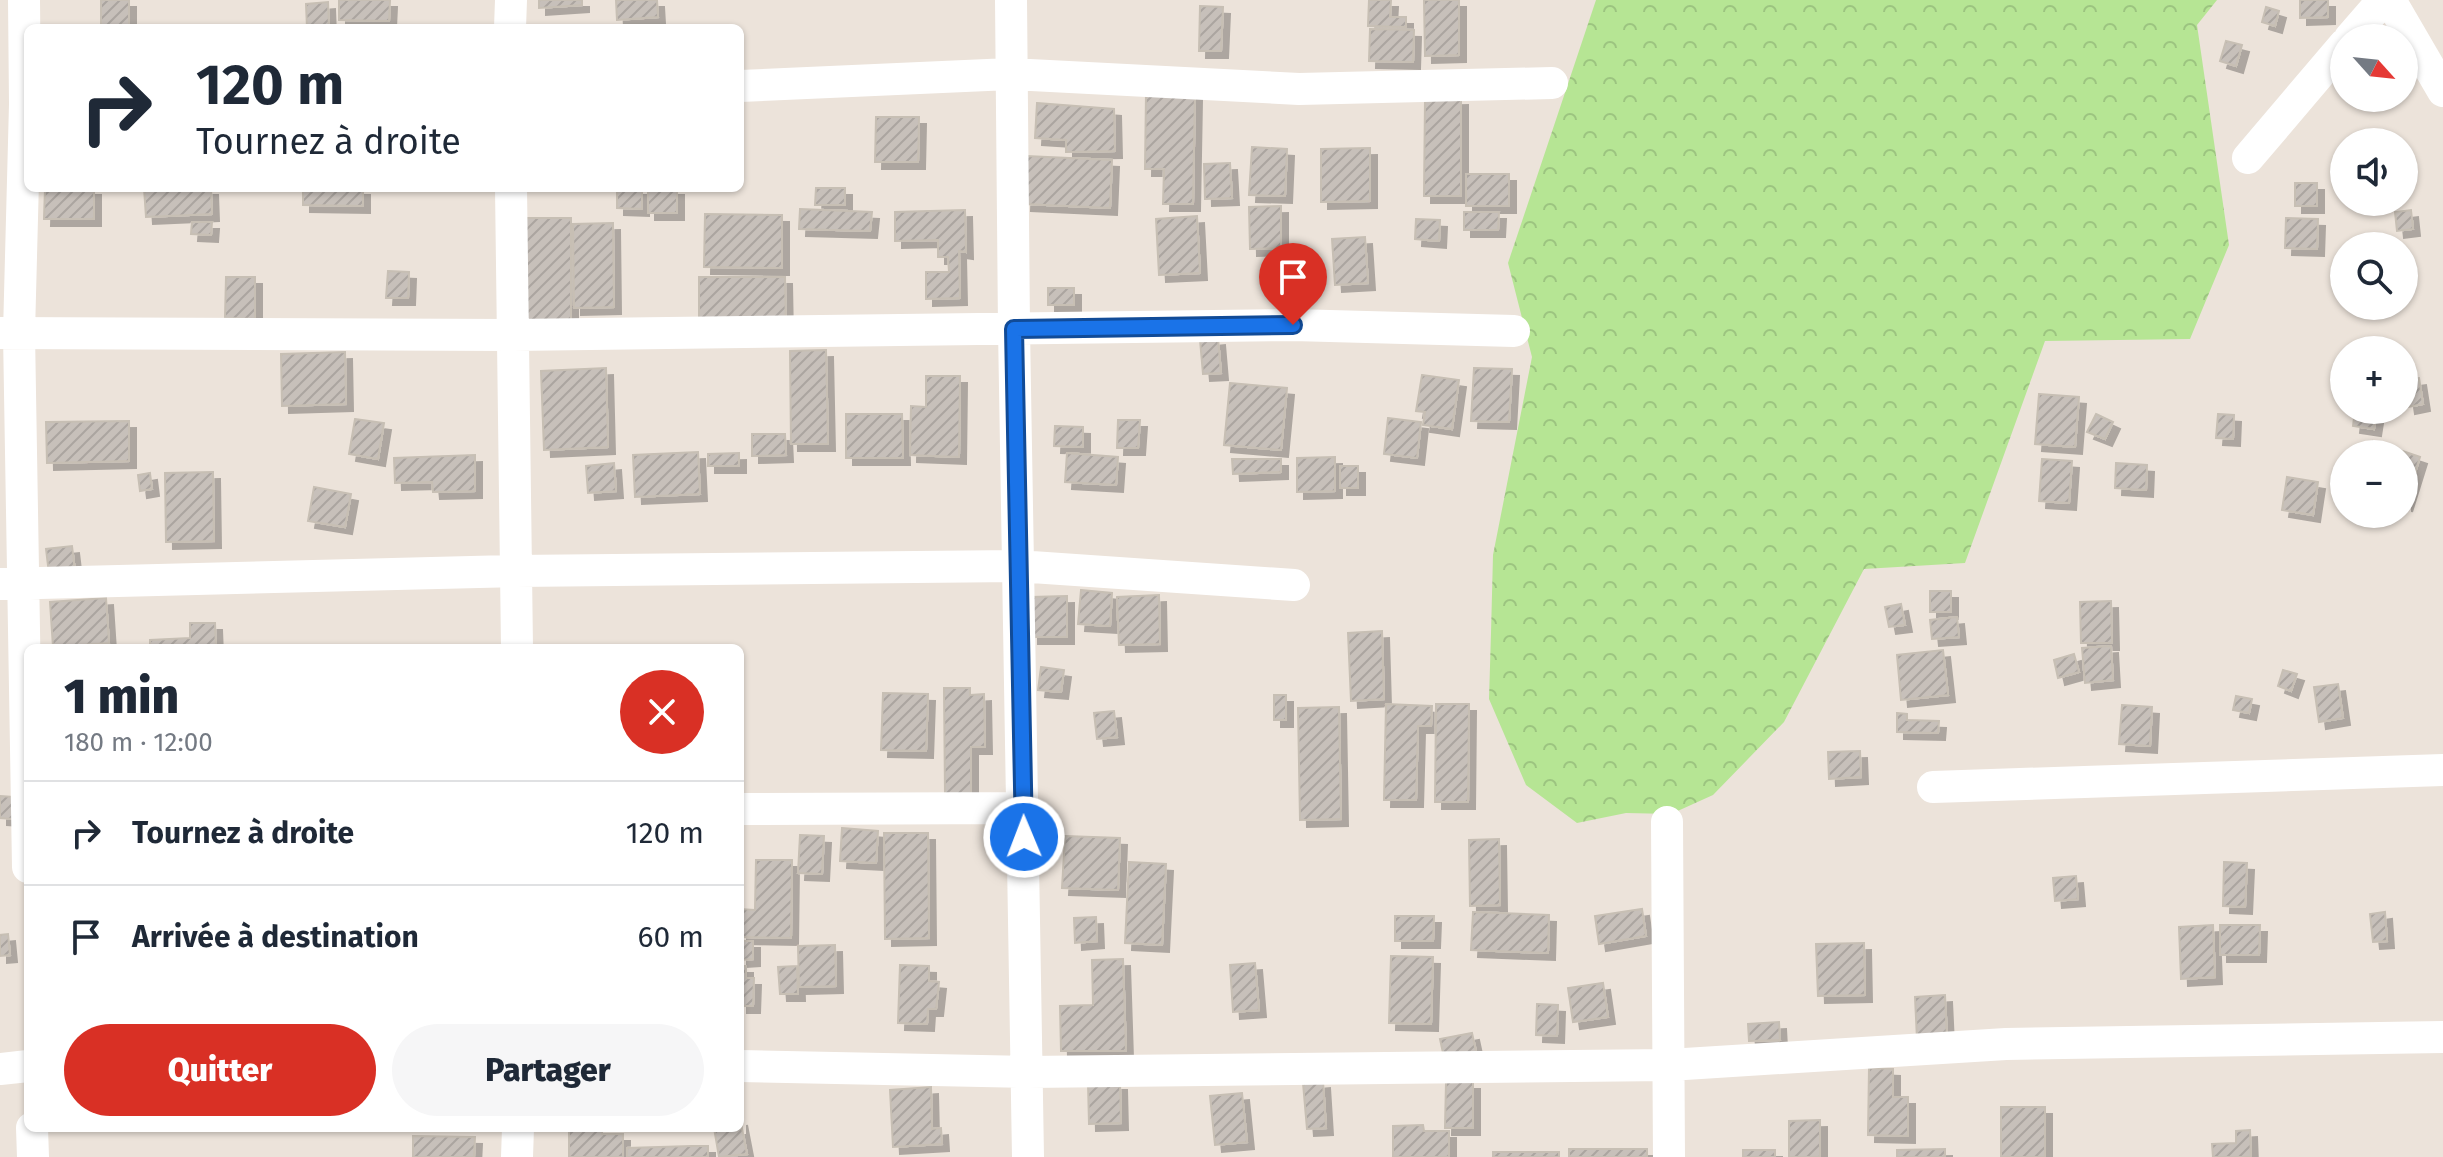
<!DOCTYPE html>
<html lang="fr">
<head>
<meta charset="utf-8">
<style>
  :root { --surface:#fff; --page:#f6f6f7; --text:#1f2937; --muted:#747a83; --line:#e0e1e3; --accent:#d93025 }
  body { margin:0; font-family:"Fira Sans",sans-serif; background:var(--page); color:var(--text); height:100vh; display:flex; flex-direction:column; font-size:30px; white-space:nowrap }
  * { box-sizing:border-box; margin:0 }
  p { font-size:26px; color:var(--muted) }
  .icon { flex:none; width:44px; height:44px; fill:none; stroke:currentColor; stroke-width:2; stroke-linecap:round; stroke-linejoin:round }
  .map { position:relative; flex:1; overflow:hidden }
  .details { position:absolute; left:24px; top:644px; width:720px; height:488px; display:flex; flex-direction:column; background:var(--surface); border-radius:12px; box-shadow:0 2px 6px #0004 }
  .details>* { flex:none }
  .banner { position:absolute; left:24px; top:24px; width:720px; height:168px; border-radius:12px; box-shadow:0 2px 6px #0004; background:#fff; color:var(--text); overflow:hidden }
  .needle { width:52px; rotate:117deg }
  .tools { position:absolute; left:2330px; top:24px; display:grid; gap:16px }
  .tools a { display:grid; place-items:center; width:88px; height:88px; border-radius:50%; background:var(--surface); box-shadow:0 2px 6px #0004; font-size:40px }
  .pin { position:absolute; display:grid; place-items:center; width:68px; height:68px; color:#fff; margin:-82px -34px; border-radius:50% 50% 50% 0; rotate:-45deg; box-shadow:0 0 8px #0007 }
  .pin .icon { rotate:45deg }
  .me { position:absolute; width:88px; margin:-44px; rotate:359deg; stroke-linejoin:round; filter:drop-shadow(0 0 6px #0008) }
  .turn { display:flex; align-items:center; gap:28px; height:168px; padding:0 40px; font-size:36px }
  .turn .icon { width:104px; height:104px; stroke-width:2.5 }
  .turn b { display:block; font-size:56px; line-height:68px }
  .round { display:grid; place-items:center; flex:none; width:84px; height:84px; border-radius:42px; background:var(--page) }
  .head { display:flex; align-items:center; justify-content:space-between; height:136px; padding:0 40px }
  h1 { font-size:48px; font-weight:800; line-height:60px }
  .button { display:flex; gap:16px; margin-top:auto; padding:16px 40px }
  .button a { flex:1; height:92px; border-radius:48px; background:var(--accent); color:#fff; font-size:32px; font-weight:800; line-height:92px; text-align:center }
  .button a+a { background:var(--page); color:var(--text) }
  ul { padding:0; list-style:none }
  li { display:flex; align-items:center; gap:24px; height:104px; padding:0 40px; border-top:2px solid var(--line) }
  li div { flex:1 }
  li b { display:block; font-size:30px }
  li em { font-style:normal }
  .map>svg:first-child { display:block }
  .forest { fill:url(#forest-crowns) }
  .building { fill:url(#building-hatch); stroke:#c7bfb4; stroke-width:2; filter:url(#shadow) }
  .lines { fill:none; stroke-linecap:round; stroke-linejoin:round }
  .minor { stroke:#fff; stroke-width:32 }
  .route-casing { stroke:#114b97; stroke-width:20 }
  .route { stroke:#1a73e8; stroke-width:14 }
</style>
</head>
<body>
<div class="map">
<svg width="2443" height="1157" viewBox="0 0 2443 1157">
  <defs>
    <pattern id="forest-crowns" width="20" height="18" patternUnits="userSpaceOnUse" patternTransform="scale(2)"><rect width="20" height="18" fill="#b6e594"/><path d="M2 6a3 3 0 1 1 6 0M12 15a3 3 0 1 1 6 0" fill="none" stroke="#9cc480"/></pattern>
    <pattern id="building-hatch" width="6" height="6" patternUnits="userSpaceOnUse" patternTransform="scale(2)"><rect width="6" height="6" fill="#c7c0ba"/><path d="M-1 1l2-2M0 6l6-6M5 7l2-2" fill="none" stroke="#aba5a0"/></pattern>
    <filter id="shadow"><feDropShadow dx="7" dy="7" stdDeviation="0" flood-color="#0004"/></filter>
  </defs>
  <rect width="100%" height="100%" fill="#ece3da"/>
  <!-- forest -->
  <path class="forest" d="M1596,0H2217L2197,25L2229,245L2190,339L2045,341L1965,563L1864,569L1784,722L1713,795L1671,814L1626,813L1577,823L1526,785L1489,699L1491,633L1493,555L1532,357L1508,263Z"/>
  <!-- building -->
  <path class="building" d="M101,0H129V28H101Z
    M339,0H390L389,21L339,20Z
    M539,0H582V5L539,8Z
    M616,0H657L658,17L617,20Z
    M1369,0H1391L1390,17H1406V27L1368,26Z
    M1424,0H1459V55L1425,56Z
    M2300,0H2328V17L2300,18Z
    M328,2L329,28H307L306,4Z
    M1200,6L1223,7L1221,51H1199Z
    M2266,7L2279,11L2275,26L2262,22Z
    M1370,29L1414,30L1413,62L1369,61Z
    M2226,41L2242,45L2236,66L2220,61Z
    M1146,93H1195L1193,204H1163L1164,169H1145Z
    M1461,98V196H1424L1425,99Z
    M1037,103L1114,109L1115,151L1066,152V140L1035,138Z
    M876,117H919L918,162H875Z
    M1252,147L1287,149L1285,196L1249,195Z
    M1370,148V201L1321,202V149Z
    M1026,156L1112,160L1110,208L1024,204Z
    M1230,163L1232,198L1205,199L1204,164Z
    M1466,174H1509V206H1466Z
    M2295,183H2317V206H2295Z
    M45,188H94V219H44Z
    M144,188H211L212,214L146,217Z
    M303,188H363V206L303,205Z
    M617,188H642V209L617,208Z
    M648,188H677V213H648Z
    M816,188H845V205H815Z
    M1281,206V248L1250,249L1249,207Z
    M800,209L872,212L870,231L799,229Z
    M965,210L966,252L959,251L960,298L926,299V272H949L948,257H938V240L895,241V212Z
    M2411,210L2413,229L2397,231L2395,212Z
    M1464,212H1499L1498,230H1464Z
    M705,214L782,215V268L704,267Z
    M1197,216L1200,273L1159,275L1156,219Z
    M524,218H571V329H523Z
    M2286,218L2318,219L2317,249L2285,248Z
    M1416,219L1440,220L1439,241L1415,239Z
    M192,222H212L211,235L191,234Z
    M613,223L614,307L574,308L573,224Z
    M1365,237L1368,283L1335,285L1332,239Z
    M388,271L409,272L408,298H386Z
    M226,277H255V319L225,318Z
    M699,277H785L786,330H699Z
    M1048,288H1074V305H1048Z
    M1218,338L1221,373L1203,374L1200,340Z
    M826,350L828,444H791L790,351Z
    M345,352L346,404L282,406L281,354Z
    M606,368L608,447L544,450L541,371Z
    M1474,368L1512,369L1509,422L1471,421Z
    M1422,375L1459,380L1452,429L1423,425L1425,412L1416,411Z
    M926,376H960L959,457L910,455L911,406L926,407Z
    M2419,378L2423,404L2408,407L2404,380Z
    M1230,383L1287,388L1281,450L1224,445Z
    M2039,394L2079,397L2075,447L2035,444Z
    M2355,410H2377L2374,429L2353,426Z
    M846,414H902L903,458H846Z
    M2096,414L2113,422L2105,439L2087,432Z
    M2218,414L2234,415L2233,439L2216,438Z
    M1388,418L1421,422L1417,458L1384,454Z
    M355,419L384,423L378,459L349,454Z
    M1118,420H1140L1138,448H1117Z
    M129,421V461L47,463L46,422Z
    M1055,426L1083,427V447L1054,446Z
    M752,434H785L786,455L752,456Z
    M2373,441L2420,457L2405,505L2404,454H2369Z
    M698,452L700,494L635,497L633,455Z
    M739,453V466H708V454Z
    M1067,453L1118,457L1116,485L1065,482Z
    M475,455V491L433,492L432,482L395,483L394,458Z
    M1335,457V491L1297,492V458Z
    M1232,459H1281V472L1233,474Z
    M2042,459L2072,461L2069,503L2039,501Z
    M614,463L616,491L588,493L586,466Z
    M2116,463L2147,465L2146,490L2115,488Z
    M1340,466H1358V488H1340Z
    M213,472L214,541L166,542L165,473Z
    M150,473L152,489L140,491L138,475Z
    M2287,477L2318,482L2313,515L2282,510Z
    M314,487L351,494L345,527L308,521Z
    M72,546L75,571L49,574L46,549Z
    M1081,590L1112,593L1110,626L1078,624Z
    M1930,591H1951V612H1930Z
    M1159,595L1160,644L1119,645L1117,597Z
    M1067,596V637H1031V597Z
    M106,598L109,643L53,647L50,602Z
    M2111,601L2112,643H2081L2080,602Z
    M1901,604L1905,625L1889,627L1885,607Z
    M1957,617L1959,637L1932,639L1930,620Z
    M190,623H215L216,648H150V640L190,638Z
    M1382,631L1384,699L1351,701L1348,633Z
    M2111,646L2113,680L2085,683L2082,648Z
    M1943,650L1948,695L1901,700L1897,655Z
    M2074,654L2079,672L2058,678L2054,660Z
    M1041,667L1064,670L1061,692L1038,690Z
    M2283,670L2297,674L2291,691L2278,686Z
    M2338,684L2343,718L2319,722L2314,687Z
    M944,688H970V695L984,694L985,747H971V794L945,795Z
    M883,693L928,694L926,751L881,750Z
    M1274,695H1286V720H1274Z
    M2236,696L2252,699L2249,713L2233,710Z
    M1386,704L1432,706L1431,726H1418L1416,800H1384Z
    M1436,704H1469L1468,802H1435Z
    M2122,705L2152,707L2150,746L2119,744Z
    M1339,707L1341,819L1300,820L1298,708Z
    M1114,711L1117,737L1097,739L1094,713Z
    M1897,713L1907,714V720L1939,721L1938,733L1897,732Z
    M1860,751L1861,777L1829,779L1828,752Z
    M0,796L13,797V819L0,818Z
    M842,828L878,831L876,863L840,861Z
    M884,833H928L929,938L885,939Z
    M800,835L824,836L822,874L798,873Z
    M1065,836L1120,838L1118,890L1062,888Z
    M1499,839L1500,905L1470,906L1469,840Z
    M756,860H792L791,938L740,937V909L755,910Z
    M1129,862L1166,864L1162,945L1125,943Z
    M2224,862L2247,863L2245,907L2223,906Z
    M2076,876L2078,899L2055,901L2053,878Z
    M1642,909L1646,936L1599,944L1595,916Z
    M1473,912L1549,915L1548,953L1471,950Z
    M2385,912L2387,941L2373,942L2370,914Z
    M1395,916H1434L1433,941H1395Z
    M1096,917L1097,941L1075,943L1074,918Z
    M2213,925L2215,977L2181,979L2179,927Z
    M2220,925H2260L2259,955H2220Z
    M8,934L10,955L0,956V935Z
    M740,941H753V959L740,960Z
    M1864,943L1865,995L1818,996L1816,944Z
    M835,945L836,986L799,987L798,946Z
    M1391,956L1433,957L1431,1024L1389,1023Z
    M1123,959L1126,1051H1061L1060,1006L1093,1005L1092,960Z
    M1255,963L1259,1010L1233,1012L1230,965Z
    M900,965L929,966V981L939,982L936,1009H928L927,1024L898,1023Z
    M740,966H746V978H754L753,1006H740Z
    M797,966L798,994H780L778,967Z
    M1603,983L1608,1017L1573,1022L1568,988Z
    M1945,995L1947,1037L1917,1039L1915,997Z
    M1537,1004L1558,1005L1557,1036L1536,1035Z
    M1779,1022L1780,1040L1749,1041L1748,1024Z
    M1472,1033L1477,1056L1445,1062L1440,1039Z
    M1869,1068L1893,1069V1097H1908V1136L1868,1135Z
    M1323,1081L1326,1128L1307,1129L1303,1083Z
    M1446,1082H1473V1128H1445Z
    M1088,1083H1120L1121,1123L1089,1124Z
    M931,1087L932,1129L941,1128L942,1144L893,1147L890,1090Z
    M1242,1093L1247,1142L1215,1145L1210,1096Z
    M2001,1107H2045V1157H2001Z
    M740,1118L747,1154L719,1157L714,1128H740Z
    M1820,1120V1157H1789V1121Z
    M1423,1125L1424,1131H1449V1157H1393V1126Z
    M569,1128H602V1134H623V1157H569Z
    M2250,1130L2251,1157H2213L2212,1144L2236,1143V1131Z
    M413,1136L475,1137L474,1157H413Z
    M692,1146H708V1157H627V1148Z
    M1569,1149H1647V1157H1569Z
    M1945,1149V1157H1897V1150Z
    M1743,1150H1775V1157H1743Z
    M1493,1152H1559V1157H1493Z"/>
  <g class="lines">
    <!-- minor -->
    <path class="minor" d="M24,0L25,104L19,333L28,867
      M1011,0L1014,329L1028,1157
      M2390,0L2443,91
      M510,28L511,0
      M2350,38L2383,0
      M740,86L1010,74L1299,89L1552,83
      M2248,158L2344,45
      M511,188L517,648
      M0,333L513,335L1293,325L1514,331
      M0,584L515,571L1017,566L1294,585
      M1933,787L2443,770
      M740,809L1024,808
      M1667,822L1669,1157
      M740,1066L1028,1072L1669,1065L2006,1044L2443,1037
      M0,1069L28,1066
      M32,1128L33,1157
      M517,1157L518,1128"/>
  </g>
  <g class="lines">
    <!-- route casing -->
    <g class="route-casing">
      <path id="route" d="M1024,837L1014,329L1293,325"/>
    </g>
    <!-- route -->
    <use href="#route" class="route"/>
  </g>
</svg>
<div class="tools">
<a><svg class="needle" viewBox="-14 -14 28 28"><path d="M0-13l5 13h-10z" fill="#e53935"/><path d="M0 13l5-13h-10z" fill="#747a83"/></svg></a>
<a><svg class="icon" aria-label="sound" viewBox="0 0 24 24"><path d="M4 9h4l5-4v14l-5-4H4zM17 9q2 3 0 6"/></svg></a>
<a><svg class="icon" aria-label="search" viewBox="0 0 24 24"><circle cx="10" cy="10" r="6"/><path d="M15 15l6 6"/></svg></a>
<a>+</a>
<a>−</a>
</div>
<div class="pin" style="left:1293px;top:325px;background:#d93025"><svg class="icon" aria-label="arrive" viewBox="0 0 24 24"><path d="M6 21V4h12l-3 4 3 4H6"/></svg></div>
<svg class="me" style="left:1024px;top:837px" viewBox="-20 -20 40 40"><circle r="17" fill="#1a73e8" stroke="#fff" stroke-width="3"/><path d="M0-11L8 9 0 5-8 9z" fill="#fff"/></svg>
<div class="banner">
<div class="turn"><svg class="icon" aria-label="right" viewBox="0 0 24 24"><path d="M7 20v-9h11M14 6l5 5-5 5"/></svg><div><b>120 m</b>Tournez à droite</div></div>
</div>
<section class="details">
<div class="head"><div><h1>1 min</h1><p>180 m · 12:00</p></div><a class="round" style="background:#d93025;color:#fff"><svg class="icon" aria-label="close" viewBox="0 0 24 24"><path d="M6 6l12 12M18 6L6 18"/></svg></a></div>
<ul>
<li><svg class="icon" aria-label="right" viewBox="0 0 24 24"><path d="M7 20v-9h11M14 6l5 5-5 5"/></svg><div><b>Tournez à droite</b></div><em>120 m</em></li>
<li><svg class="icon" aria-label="arrive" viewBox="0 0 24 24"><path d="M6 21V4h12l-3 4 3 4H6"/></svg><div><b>Arrivée à destination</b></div><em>60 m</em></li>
</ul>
<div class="button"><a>Quitter</a><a>Partager</a></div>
</section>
</div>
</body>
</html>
